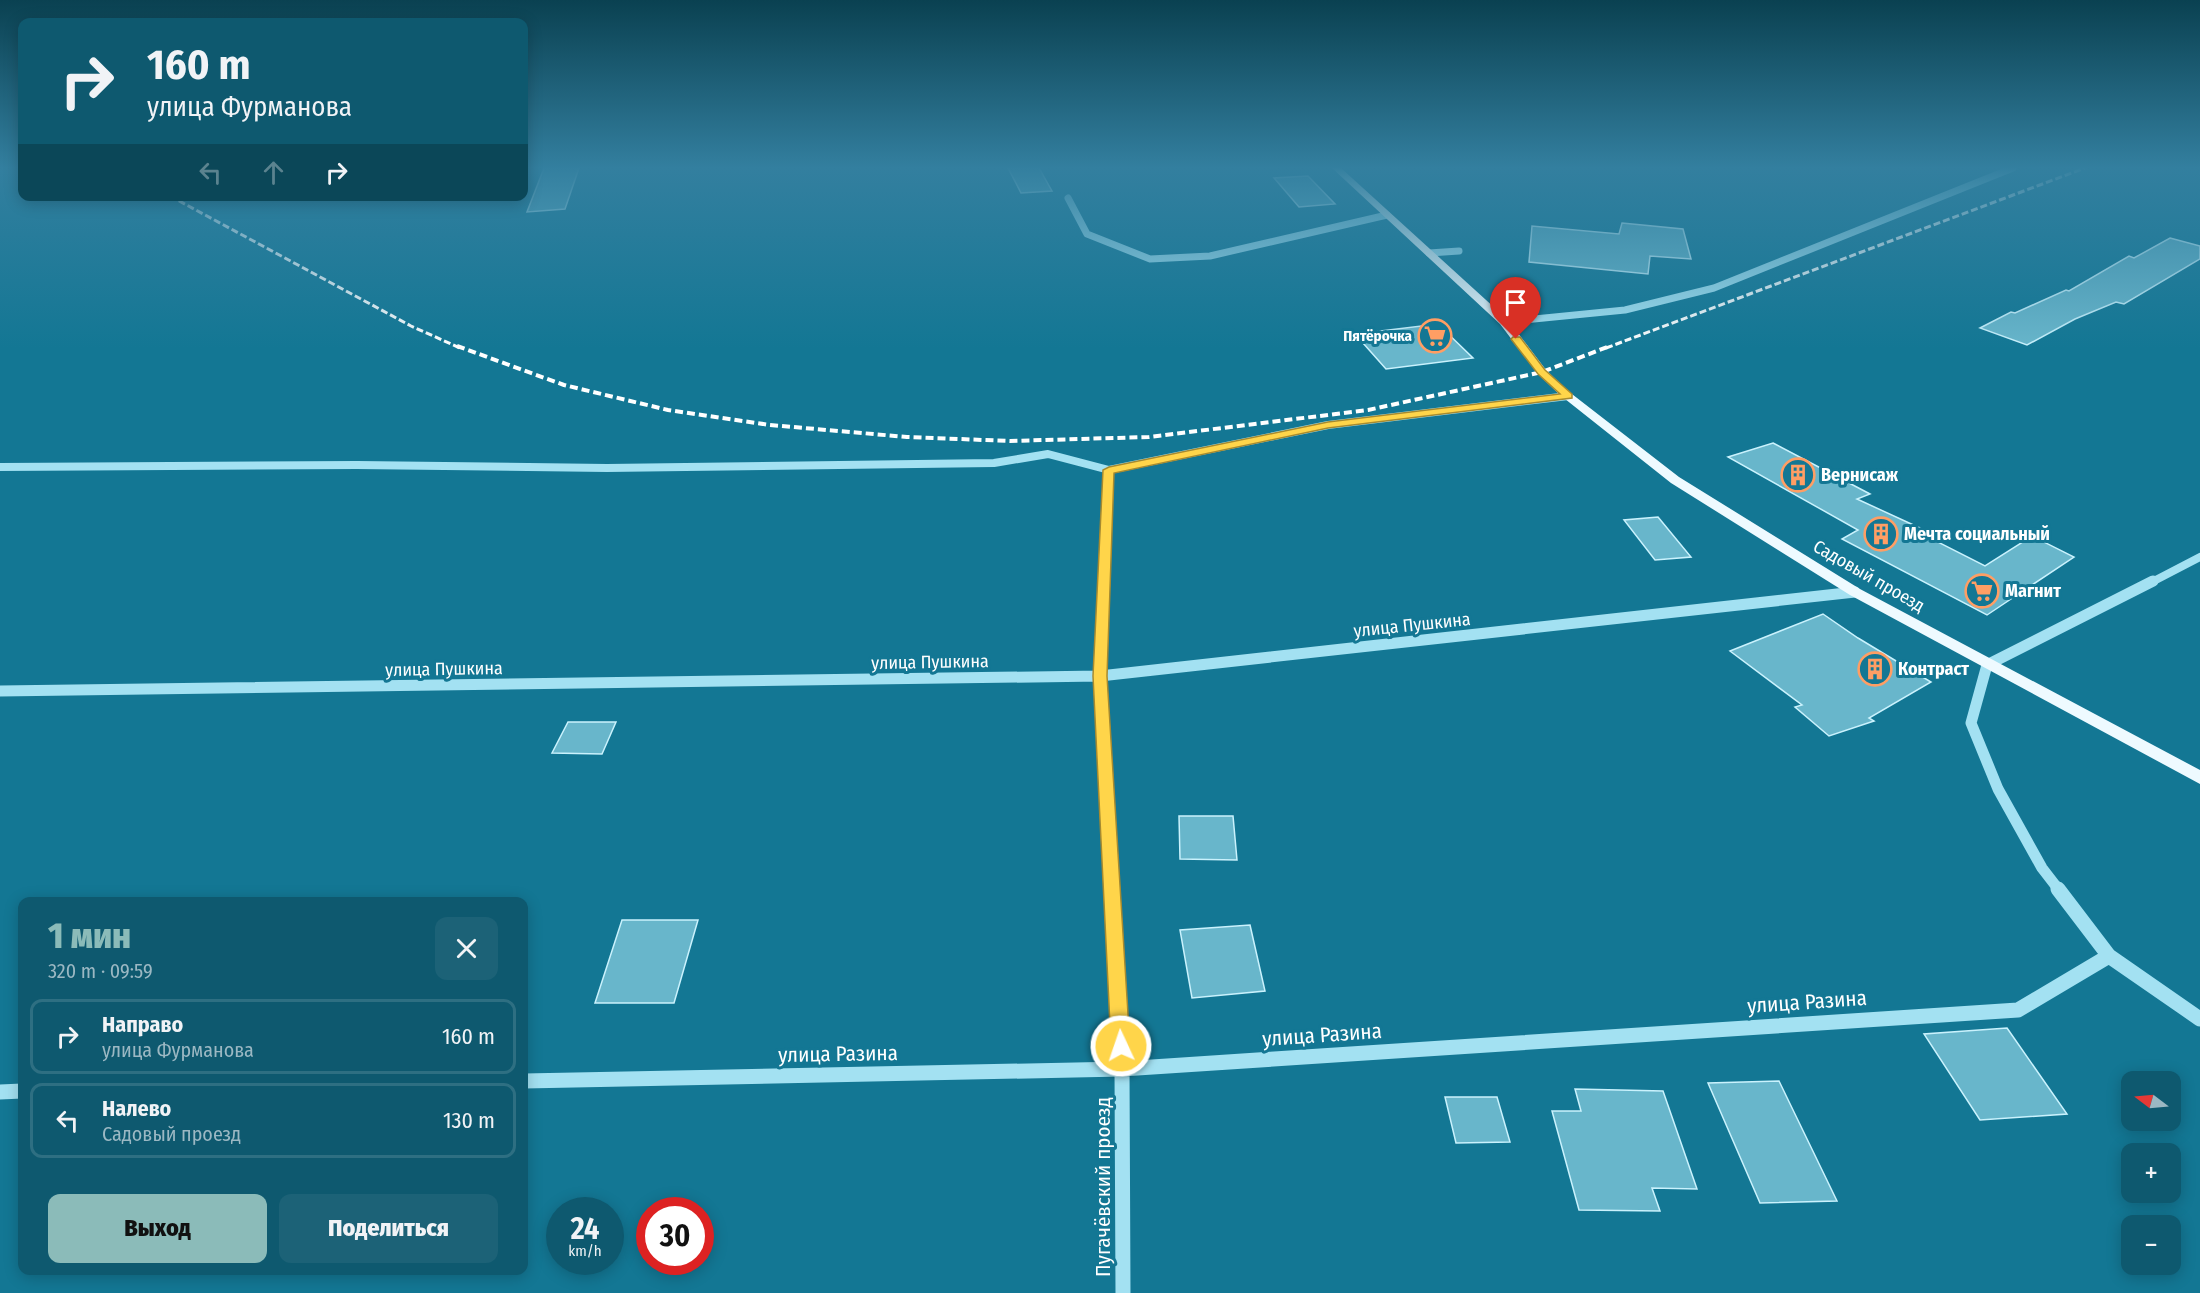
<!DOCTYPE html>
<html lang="ru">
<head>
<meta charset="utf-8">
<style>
  :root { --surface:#0e596f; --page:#1c6277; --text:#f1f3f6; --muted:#9bb8c3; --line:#2e6f82; --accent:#8bbbb9 }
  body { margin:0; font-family:"Fira Sans Condensed",sans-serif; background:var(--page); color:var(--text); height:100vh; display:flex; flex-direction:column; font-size:22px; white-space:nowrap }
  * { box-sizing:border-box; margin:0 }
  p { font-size:20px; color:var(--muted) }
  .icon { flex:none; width:33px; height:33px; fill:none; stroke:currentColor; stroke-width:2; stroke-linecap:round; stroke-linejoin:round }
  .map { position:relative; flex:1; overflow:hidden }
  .sheet { position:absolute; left:18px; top:897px; width:510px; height:378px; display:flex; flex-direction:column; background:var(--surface); border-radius:12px; box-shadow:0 3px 15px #0003 }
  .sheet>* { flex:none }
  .banner { position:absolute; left:18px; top:18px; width:510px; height:183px; border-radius:12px; box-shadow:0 3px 15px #0003; background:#0e596f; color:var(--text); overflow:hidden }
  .needle { width:39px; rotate:286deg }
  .buttons { position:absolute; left:2121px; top:1071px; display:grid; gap:12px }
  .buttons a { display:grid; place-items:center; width:60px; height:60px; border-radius:12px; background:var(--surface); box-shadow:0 3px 15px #0003; font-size:30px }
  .speed { position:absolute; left:546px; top:1197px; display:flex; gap:12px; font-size:30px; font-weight:700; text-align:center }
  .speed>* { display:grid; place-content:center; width:78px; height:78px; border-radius:50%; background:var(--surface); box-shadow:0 3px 15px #0003; line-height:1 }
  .speed small { font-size:15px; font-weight:400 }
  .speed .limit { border:9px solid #d22; background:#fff; color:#111 }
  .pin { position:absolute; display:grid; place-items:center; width:51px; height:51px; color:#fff; margin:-62px -26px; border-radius:50% 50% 50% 0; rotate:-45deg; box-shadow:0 0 6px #0007 }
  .pin .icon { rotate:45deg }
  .me { position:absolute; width:66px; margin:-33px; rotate:357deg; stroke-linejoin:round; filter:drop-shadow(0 0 4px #0008) }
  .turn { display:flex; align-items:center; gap:21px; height:126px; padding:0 30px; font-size:27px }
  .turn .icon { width:78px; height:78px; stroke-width:2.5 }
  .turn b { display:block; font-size:42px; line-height:51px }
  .lanes { display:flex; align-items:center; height:57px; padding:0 30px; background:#0003; justify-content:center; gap:30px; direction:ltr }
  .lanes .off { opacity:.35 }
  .round { display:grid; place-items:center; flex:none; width:63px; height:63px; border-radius:12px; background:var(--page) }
  .headline { display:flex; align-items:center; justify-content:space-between; height:102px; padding:0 30px }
  h1 { font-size:36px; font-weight:800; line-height:45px; color:var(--accent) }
  .cta { display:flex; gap:12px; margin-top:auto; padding:12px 30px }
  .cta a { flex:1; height:69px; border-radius:12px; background:var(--accent); color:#111; font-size:24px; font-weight:800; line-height:69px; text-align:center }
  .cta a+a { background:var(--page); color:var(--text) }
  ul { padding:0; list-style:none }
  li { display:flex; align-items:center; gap:18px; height:75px; margin:0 12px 9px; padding:0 18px; border:3px solid var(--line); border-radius:12px }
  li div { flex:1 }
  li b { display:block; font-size:22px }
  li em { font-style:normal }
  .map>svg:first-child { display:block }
  .building { fill:#68b6cb; stroke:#caf2fd; stroke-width:1.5 }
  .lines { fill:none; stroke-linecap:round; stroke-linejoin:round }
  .minor-far3 { stroke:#a3e1f2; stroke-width:7 }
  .minor-far2 { stroke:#a3e1f2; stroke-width:8 }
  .minor-far1 { stroke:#a3e1f2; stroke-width:11 }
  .minor { stroke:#a3e1f2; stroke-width:15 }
  .major { fill:#eefaff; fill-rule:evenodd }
  .rail-far1 { stroke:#fff; stroke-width:3; stroke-dasharray:7 3; stroke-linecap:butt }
  .rail { stroke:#fff; stroke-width:4; stroke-dasharray:8 4; stroke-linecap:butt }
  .route { fill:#ffd54a; stroke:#a68a30; stroke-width:1.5 }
  .labels { text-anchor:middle; stroke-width:6; stroke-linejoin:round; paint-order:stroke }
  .far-poi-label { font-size:15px; font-weight:bold; fill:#fff; stroke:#137794; text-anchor:end }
  .poi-label { font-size:18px; font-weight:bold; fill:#fff; stroke:#137794; text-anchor:start }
  .street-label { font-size:18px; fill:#fff; stroke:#137794 }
  .near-street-label { font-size:21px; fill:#fff; stroke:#137794 }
</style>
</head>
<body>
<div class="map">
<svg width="2200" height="1293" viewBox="0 0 2200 1293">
  <rect width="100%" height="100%" fill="#137794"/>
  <!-- building -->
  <path class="building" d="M544,168H579L565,209L527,212Z
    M1008,168H1039L1052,191L1021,193Z
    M1308,176L1335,204L1299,207L1274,178Z
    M1622,223L1683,229L1691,259L1650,256L1648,274L1529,262L1532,226L1619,234Z
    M2170,238L2200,246V259L2124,304L2116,302L2075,319L2027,345L1980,328L2011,312L2015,313L2066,290L2069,291L2129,256L2134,258Z
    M1438,324L1473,358L1386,369L1355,334Z
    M1773,443L1870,494L1857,499L1920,528L1916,531L1985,566L2032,536L2074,557L1987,615L1842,539L1858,530L1728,457Z
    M1658,517L1691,557L1655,560L1624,520Z
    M1823,614L1858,638L1931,682L1869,718L1874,721L1829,736L1795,707L1802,705L1730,651Z
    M568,722H616L602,754L552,753Z
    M1179,816H1233L1237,860L1180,859Z
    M622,920H698L674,1003H595Z
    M1250,925L1265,991L1192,998L1180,930Z
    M2007,1028L2067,1114L1980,1120L1924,1034Z
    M1779,1081L1837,1201L1760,1203L1708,1083Z
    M1575,1089L1663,1091L1697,1189L1652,1188L1660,1211L1579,1210L1552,1111H1581Z
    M1445,1097H1497L1510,1142L1456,1143Z"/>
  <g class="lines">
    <!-- minor-far3 -->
    <path class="minor-far3" d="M1068,198L1087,234L1150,259L1210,256L1387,215
      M1429,253L1459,251
      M1504,322L1625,310L1714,288L2013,168"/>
    <!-- minor-far2 -->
    <path class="minor-far2" d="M0,467L357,465L607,468L994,463L1048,454L1109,470L1328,425L1568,396
      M1104,583L1109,470
      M2150,583L2200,557"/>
    <!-- minor-far1 -->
    <path class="minor-far1" d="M1104,581L1100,676L1112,890
      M0,691L1100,676L1855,592
      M2059,890L2042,868L1998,789L1971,723L1987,665L2153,581"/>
    <!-- minor -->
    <path class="minor" d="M1112,889L1122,1069L1123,1293
      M2058,889L2109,956L2200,1019
      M524,1081L1122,1069L2018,1010L2109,956
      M0,1092L22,1091"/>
    <!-- major -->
    <path class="major" d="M1332,168H1341L1508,320L1546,370L1568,391L1679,477L1860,589L2200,770V784L1850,595L1671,483L1560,395L1538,374L1500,324Z"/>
    <!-- rail-far1 -->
    <path class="rail-far1" d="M170,196L411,326L460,348
      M1606,348L2085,168"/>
    <!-- rail -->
    <path class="rail" d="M457,346L564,385L668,410L770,425L907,437L1010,441L1149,437L1368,410L1542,372L1610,346"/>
  </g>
  <!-- sky -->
  <linearGradient id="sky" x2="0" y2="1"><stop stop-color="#0a4151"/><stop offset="0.48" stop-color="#337f9f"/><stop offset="1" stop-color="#337f9f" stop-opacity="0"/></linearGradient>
  <rect width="2200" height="349" fill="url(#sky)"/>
  <!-- route -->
  <path class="route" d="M1513,337H1520L1545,370L1572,394V398L1328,428L1114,473L1107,676L1130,1046L1127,1052L1121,1054L1114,1052L1111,1046L1093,676L1103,470L1109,467L1328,422L1560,394L1538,374L1511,339Z"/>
  <!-- icons -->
  <defs>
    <g id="supermarket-ring" transform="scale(1.725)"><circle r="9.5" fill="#137794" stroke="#ff9e64" stroke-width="1.5"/><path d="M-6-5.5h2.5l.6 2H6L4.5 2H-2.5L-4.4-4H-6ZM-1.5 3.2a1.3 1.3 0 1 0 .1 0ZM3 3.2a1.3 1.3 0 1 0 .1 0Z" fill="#ff9e64"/></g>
    <g id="building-ring" transform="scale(1.725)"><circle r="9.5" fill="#137794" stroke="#ff9e64" stroke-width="1.5"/><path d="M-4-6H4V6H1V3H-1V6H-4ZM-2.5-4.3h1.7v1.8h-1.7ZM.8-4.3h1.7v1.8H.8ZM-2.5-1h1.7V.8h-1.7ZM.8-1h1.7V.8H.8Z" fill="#ff9e64"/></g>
  </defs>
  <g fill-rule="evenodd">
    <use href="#supermarket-ring" x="1435" y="336"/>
    <use href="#building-ring" x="1798" y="475"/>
    <use href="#building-ring" x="1881" y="534"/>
    <use href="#supermarket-ring" x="1982" y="591"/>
    <use href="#building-ring" x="1875" y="669"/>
  </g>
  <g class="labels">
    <!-- far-poi labels -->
    <g class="far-poi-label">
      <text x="1412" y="341">Пятёрочка</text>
    </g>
    <!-- poi labels -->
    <g class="poi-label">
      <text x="1821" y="481">Вернисаж</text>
      <text x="1904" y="540">Мечта социальный</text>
      <text x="2005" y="597">Магнит</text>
      <text x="1898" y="675">Контраст</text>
    </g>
    <!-- street labels -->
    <g class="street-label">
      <text transform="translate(1869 576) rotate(30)" y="6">Садовый проезд</text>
      <text transform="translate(1412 625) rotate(-6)" y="6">улица Пушкина</text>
      <text transform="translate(930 662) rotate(-1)" y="6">улица Пушкина</text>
      <text transform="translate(444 669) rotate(-1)" y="6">улица Пушкина</text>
    </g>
    <!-- near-street labels -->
    <g class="near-street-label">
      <text transform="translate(1807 1002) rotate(-4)" y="7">улица Разина</text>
      <text transform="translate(1322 1035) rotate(-4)" y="7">улица Разина</text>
      <text transform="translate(838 1054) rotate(-1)" y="7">улица Разина</text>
      <text transform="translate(1103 1187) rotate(-90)" y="7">Пугачёвский проезд</text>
    </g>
  </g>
</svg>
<div class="buttons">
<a><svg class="needle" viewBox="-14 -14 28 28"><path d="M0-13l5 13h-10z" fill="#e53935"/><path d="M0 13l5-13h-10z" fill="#9bb8c3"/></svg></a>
<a>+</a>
<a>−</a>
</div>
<div class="speed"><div>24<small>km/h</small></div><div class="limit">30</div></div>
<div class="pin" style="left:1516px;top:339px;background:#d93025"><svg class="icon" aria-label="arrive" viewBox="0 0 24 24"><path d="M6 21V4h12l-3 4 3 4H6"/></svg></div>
<svg class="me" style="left:1121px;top:1046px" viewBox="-20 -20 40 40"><circle r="17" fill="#ffd54a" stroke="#fff" stroke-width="3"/><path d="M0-11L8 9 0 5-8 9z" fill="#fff"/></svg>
<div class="banner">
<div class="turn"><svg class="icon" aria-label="right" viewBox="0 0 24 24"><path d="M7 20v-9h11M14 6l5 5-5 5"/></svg><div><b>160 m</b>улица Фурманова</div></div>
<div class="lanes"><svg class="icon off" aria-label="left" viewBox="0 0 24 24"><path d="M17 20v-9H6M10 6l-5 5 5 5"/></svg><svg class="icon off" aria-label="ahead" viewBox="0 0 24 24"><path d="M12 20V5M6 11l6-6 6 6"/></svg><svg class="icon" aria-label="right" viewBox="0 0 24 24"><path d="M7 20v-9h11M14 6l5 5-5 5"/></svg></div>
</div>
<section class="sheet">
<div class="headline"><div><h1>1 мин</h1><p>320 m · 09:59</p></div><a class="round"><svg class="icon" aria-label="close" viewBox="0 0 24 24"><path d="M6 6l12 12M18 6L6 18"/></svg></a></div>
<ul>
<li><svg class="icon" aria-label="right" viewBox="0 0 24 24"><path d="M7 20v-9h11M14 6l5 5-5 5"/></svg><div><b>Направо</b><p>улица Фурманова</p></div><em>160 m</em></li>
<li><svg class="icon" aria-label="left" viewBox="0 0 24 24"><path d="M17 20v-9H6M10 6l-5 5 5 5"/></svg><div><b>Налево</b><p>Садовый проезд</p></div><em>130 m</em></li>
</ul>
<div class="cta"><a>Выход</a><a>Поделиться</a></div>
</section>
</div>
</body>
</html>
